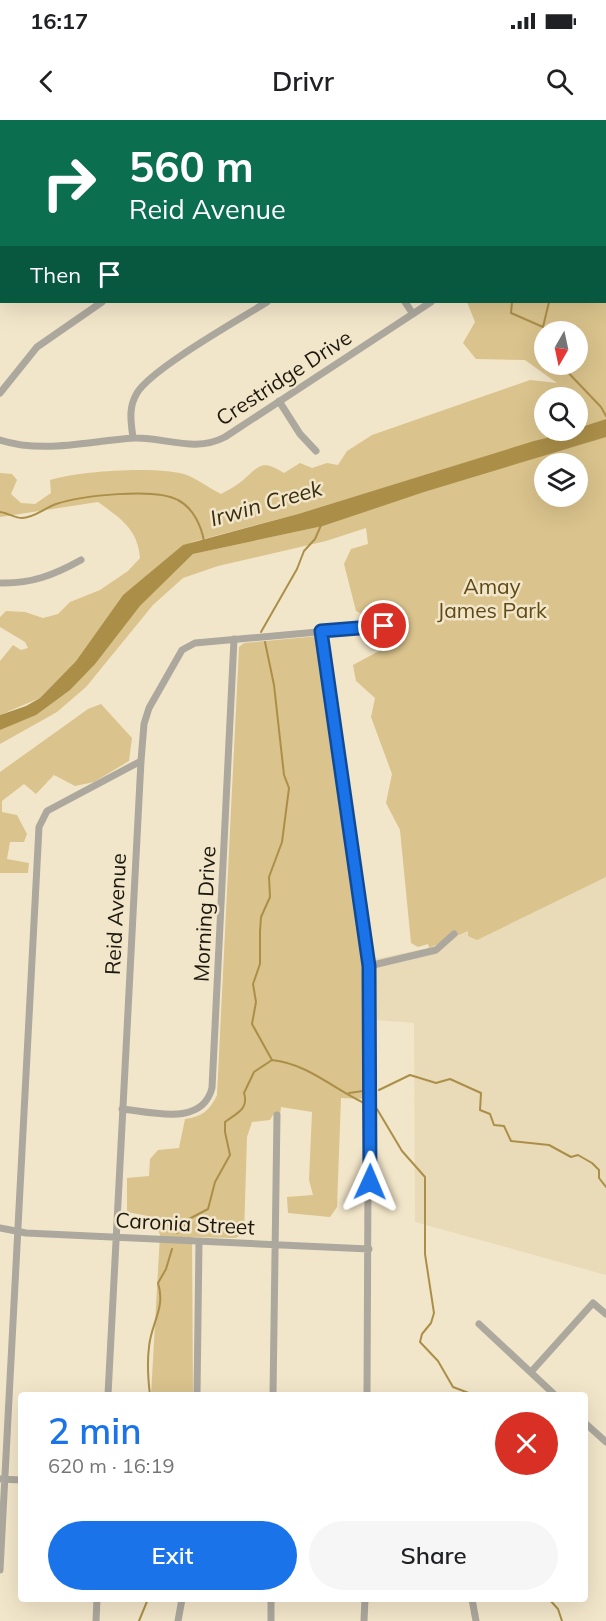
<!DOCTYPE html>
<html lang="en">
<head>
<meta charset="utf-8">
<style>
  :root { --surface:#fff; --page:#f6f6f6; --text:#202124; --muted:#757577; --accent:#1a73e8 }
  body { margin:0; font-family:Mulish,sans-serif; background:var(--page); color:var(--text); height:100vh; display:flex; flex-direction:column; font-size:22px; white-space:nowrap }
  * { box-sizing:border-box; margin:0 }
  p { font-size:20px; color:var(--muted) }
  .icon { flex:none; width:33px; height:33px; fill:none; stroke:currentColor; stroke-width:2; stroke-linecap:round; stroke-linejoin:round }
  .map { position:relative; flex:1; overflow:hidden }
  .sheet { position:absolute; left:18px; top:1272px; width:570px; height:210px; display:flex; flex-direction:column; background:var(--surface); border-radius:6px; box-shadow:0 6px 24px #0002 }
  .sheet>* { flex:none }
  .top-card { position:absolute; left:0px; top:0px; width:606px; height:183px; box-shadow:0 6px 24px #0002; background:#0b6e4f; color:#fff; overflow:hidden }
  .needle { width:39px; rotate:189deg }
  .fabs { position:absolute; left:534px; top:201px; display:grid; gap:12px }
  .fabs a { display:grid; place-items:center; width:54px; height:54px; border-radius:50%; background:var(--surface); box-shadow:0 6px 24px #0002; font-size:30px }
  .pin { position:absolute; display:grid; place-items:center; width:51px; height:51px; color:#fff; margin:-26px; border:3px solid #fff; border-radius:50%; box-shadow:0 2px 6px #0007 }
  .me { position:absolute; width:66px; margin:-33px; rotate:1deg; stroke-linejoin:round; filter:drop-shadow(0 0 4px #0008) }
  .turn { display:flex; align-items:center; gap:21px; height:126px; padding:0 30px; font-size:27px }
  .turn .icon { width:78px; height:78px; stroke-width:2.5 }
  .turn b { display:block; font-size:42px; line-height:51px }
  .then { display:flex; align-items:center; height:57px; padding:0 30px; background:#0003; gap:12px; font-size:22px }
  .round { display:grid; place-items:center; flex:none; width:63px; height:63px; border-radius:32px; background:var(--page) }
  .overview { display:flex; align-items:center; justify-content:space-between; height:102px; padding:0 30px }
  h1 { font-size:36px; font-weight:600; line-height:45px; color:var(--accent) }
  .button { display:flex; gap:12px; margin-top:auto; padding:12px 30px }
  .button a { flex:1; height:69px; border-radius:36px; background:var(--accent); color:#fff; font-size:24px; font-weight:600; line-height:69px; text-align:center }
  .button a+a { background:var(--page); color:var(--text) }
  .status { display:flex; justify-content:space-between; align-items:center; height:42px; padding:0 30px; background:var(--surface); direction:ltr }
  .status svg { height:16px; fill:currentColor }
  header { display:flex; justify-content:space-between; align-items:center; height:78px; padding:0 30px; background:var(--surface); font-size:27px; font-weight:600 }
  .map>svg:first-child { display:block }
  .built { fill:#e9dab8 }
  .green { fill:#dac38c; fill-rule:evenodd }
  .water { fill:#ab8f49 }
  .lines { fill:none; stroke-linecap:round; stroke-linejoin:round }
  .stream { stroke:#ab8f49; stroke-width:2 }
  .street { stroke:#ada89d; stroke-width:7 }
  .route-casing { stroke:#114b97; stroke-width:15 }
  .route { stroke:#1a73e8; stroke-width:10 }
  .labels { text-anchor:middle; stroke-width:5; stroke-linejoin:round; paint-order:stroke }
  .street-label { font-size:21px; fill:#1c180e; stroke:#f2e6ca }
  .park-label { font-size:21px; fill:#5f4a14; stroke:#f2e6ca }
  .water-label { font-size:22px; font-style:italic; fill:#3a2e0e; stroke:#f2e6ca }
</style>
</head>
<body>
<div class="status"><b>16:17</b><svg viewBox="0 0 49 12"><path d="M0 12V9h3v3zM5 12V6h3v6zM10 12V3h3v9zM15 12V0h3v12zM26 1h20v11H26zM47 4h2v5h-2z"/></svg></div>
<header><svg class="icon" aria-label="back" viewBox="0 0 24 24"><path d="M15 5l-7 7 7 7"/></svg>Drivr<svg class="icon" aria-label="search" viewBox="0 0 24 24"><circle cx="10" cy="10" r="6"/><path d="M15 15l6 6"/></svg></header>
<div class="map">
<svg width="606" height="1501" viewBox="0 0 606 1501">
  <rect width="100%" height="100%" fill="#f2e6ca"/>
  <!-- built -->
  <path class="built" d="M606,750V1155L415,1102L414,903L376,900L374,839L429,828Z"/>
  <!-- green -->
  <path class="green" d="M39,0H147L39,1Z
    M321,0H606V299L578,308V278H544V310L569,311L298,394L192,422L123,475L76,541L40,578L0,595V541L13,525L21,530L28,528L25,522L0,507V497L6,491L25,492L43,498L58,494L70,482L100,470L128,451L140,438C138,409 120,398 98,382L0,397V353L12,354L17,360L11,374L21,383L35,384L51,373L50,360C79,351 154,346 184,354C196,358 209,368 221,374C228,370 236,366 242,361C260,345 262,339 284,353L300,343L312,348L327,343L338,345L347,331L372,315L530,260L557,263L525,240L476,239L463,223L475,202L467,182H604V2ZM544,212H578V244H544Z
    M606,308V757L477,820L468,816V811L429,828L428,824L418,827L411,823L400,710L386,683L392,654L371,597L375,578L356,561L353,545L379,531L375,501L356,491L344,444L351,429L368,424L366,408L326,421L218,446L183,458L153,485L86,567L57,592L0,624V610L96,543L140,486L193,434L323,406ZM544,344H578V376H544Z
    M319,516L366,838L368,899L366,979L341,978L337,1087L330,1097L288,1093L287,1077L313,1075L309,1060L312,992L281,987L280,995H273L270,1000L252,1002L247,1017L244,1114L235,1118L192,1117L193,1275H151L160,1115L153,1097L127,1092V1058L149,1056L150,1039L158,1030L179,1028L185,999C202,997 210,990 217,975L239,527L244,523Z
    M101,584L132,618L129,641L94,662L75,666L54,655L36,674L24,664L2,681V692L17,695L27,714L24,722H10L7,739L29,743L28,753H0V652L88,589Z"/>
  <!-- water -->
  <path class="water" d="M606,299V317L424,372L323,406L193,434L140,486L96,543L70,570L36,595L0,610V595L26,586L40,578L76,541L123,475L183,425L298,394L534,321L578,310V308Z"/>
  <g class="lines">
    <!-- stream -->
    <path class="stream" d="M408,0L410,2
      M512,182L511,193L543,207
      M545,212L543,207L549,182
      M560,244L601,287L606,296
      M0,392C8,393 15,398 22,398C33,398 45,388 56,384C81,376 155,367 178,380C193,388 201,405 204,421
      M261,512L297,449L304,431L315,419L322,403
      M265,522L274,565L284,655L289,668L282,722L269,757L270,777L261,797L260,811V844L253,864L256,882L252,904L272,940
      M379,970L410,955L436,963L450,959L481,973L480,990L490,994L494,1005L504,1006L511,1021L549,1025L571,1037L578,1035L592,1043L599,1050V1058L606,1067
      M349,973L363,971
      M377,989L402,1031L425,1057V1134L434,1193L431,1203L422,1214L420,1222L438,1241L453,1267L474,1275
      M177,1113L189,1099L208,1089L215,1062L230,1035L225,1012V1002C237,993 249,989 244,973L254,952L272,940C308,944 332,968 364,983
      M150,1275C148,1259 147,1243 149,1227C151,1203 166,1188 158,1163L166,1149L172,1129
      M549,1479L558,1489L562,1501
      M139,1501L148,1479"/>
    <!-- street -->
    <path class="street" d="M260,0L261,2
      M213,2L215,0
      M0,140L2,139
      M405,182L413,194
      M0,273L37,227L102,182
      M279,281L300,314L316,331
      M133,318C131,302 128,288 137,273C151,249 240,199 267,182
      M0,320C44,334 88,321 134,318C165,317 195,333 225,317L431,182
      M0,463C31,464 54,455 81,440
      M321,511L369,846L367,1275
      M369,846L436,830L454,814
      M122,989C152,992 202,1007 212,968L234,519
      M0,1108L26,1113L369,1129
      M479,1204L555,1275
      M531,1252L593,1183L606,1194
      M108,1275L141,641L144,604L149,588L182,530L195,523L384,506
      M197,1275L199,1122
      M273,1275L277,995
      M585,1303L606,1322
      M0,1359L21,1360
      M0,1450L39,707L47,691L141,641
      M472,1479L476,1501
      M96,1501L97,1479
      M178,1501L182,1479
      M271,1501V1479
      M364,1501L365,1479"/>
  </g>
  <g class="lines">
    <!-- route casing -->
    <g class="route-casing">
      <path id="route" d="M370,1062L369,846L321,511L384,506"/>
    </g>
    <!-- route -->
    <use href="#route" class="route"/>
  </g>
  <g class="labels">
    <!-- street labels -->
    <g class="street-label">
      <text transform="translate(284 258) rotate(-33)" y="7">Crestridge Drive</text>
      <text transform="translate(116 794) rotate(-87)" y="7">Reid Avenue</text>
      <text transform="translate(205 794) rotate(-87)" y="7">Morning Drive</text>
      <text transform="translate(185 1104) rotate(3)" y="7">Caronia Street</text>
    </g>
    <!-- park labels -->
    <g class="park-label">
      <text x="492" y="474">Amay<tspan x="492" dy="24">James Park</tspan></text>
    </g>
    <!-- water labels -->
    <g class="water-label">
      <text transform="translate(266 383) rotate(-16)" y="8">Irwin Creek</text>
    </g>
  </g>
</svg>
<div class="fabs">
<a><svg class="needle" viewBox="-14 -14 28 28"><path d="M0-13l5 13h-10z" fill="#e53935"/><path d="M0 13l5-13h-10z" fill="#757577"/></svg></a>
<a><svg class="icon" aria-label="search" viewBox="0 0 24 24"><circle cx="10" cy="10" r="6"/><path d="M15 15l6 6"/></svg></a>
<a><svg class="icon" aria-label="layers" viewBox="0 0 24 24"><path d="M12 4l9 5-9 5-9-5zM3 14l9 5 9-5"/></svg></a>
</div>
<div class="pin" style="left:384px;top:506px;background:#d93025"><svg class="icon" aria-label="arrive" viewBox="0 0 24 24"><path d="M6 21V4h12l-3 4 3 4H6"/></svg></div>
<svg class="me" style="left:370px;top:1062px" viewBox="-20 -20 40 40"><path d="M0-17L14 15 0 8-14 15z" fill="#1a73e8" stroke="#fff" stroke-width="4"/></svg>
<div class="top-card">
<div class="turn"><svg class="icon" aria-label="right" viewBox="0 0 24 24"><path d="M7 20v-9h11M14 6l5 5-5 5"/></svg><div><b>560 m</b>Reid Avenue</div></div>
<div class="then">Then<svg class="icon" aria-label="arrive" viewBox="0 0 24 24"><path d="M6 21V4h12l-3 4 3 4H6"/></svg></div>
</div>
<section class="sheet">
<div class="overview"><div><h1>2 min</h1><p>620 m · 16:19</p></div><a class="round" style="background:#d93025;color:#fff"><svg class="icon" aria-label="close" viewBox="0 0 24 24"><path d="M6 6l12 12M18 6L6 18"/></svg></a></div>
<div class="button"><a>Exit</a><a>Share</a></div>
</section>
</div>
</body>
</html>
